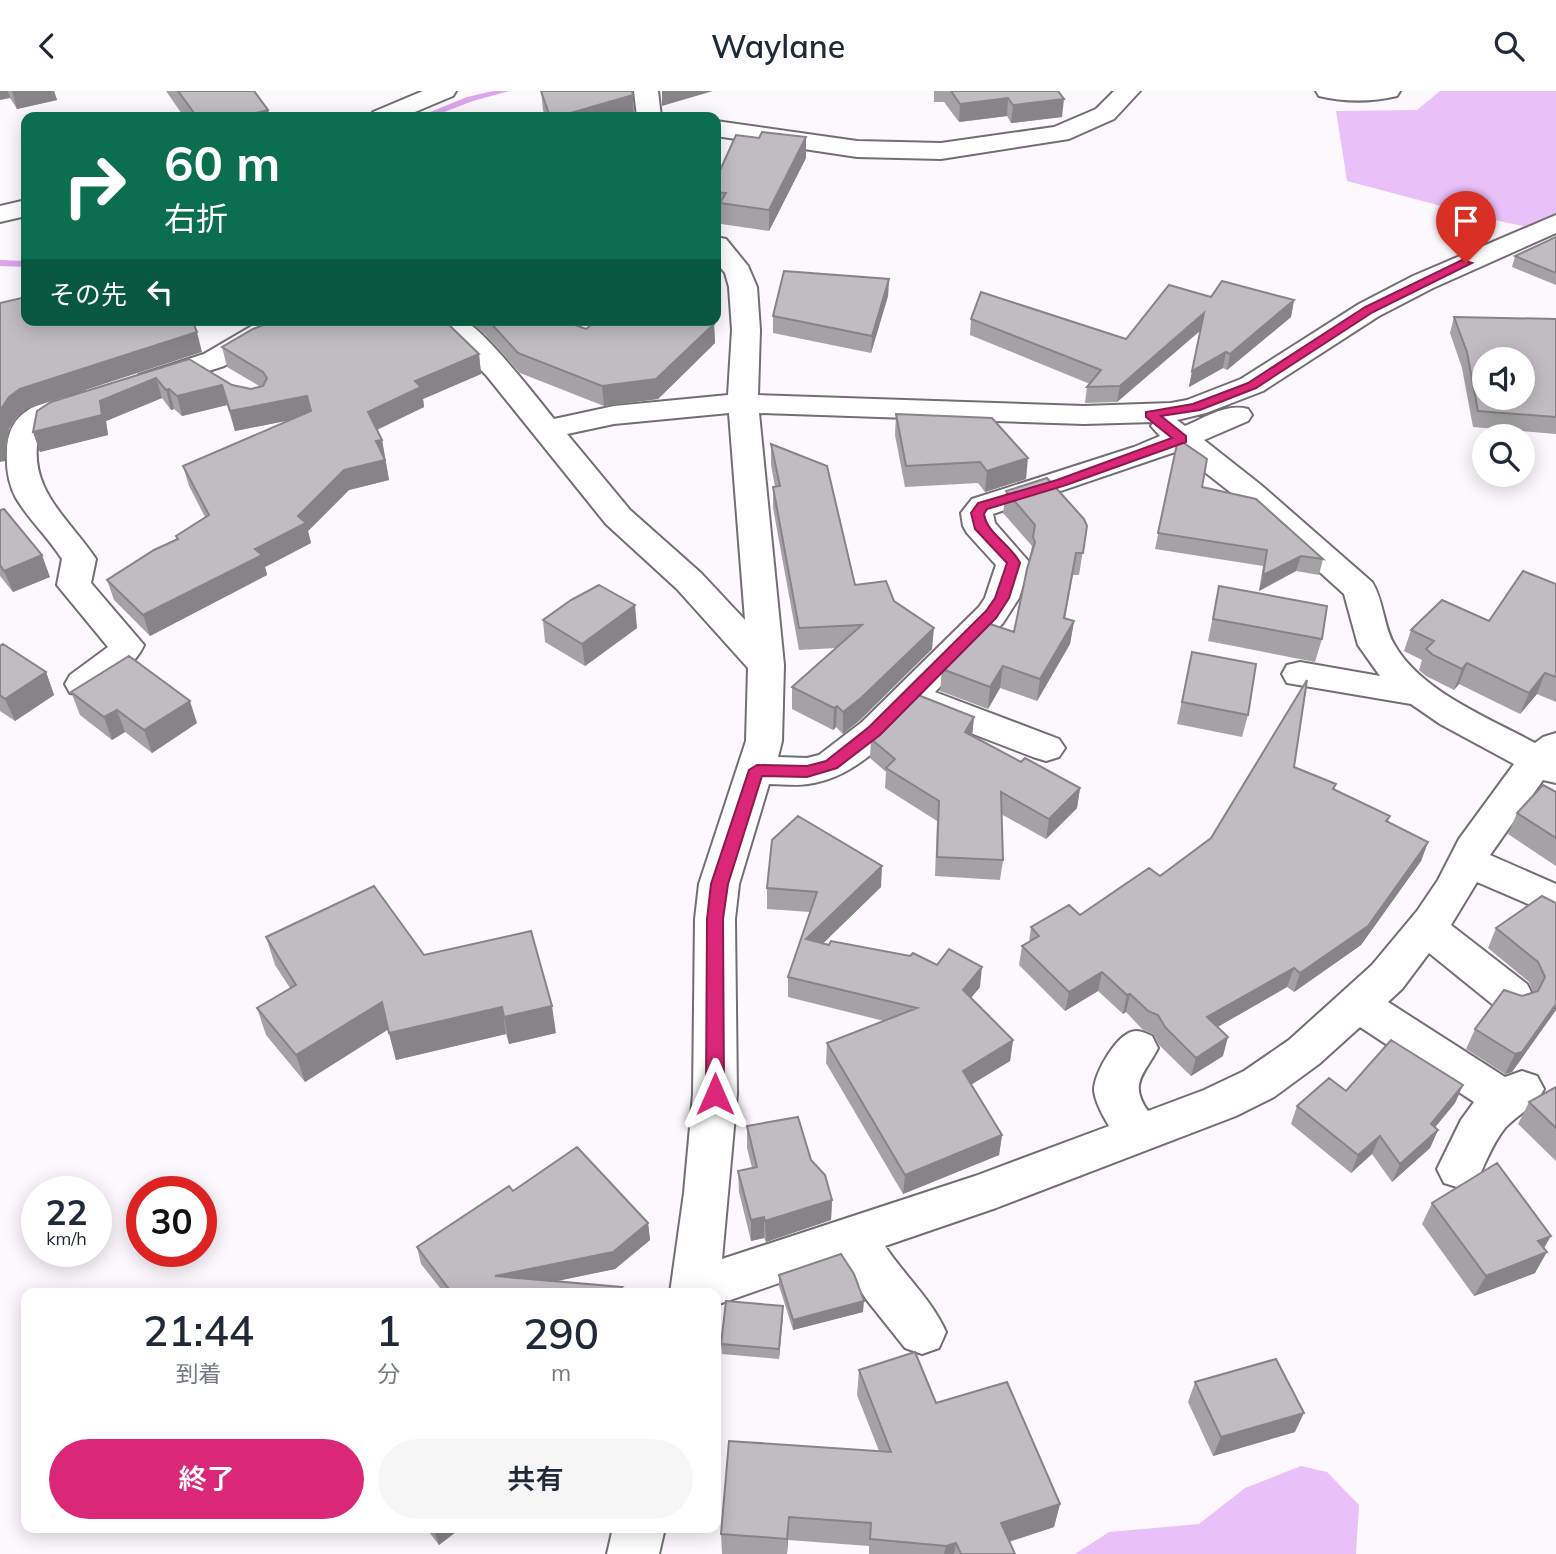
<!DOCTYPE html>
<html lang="ja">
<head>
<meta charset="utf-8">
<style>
  :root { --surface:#fff; --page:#f6f6f7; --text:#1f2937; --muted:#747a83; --accent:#db2777 }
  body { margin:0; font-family:Mulish,"Noto Sans JP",sans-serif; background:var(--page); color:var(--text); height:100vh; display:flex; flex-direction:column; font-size:26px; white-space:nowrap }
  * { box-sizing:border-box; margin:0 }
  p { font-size:23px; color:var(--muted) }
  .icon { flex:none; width:38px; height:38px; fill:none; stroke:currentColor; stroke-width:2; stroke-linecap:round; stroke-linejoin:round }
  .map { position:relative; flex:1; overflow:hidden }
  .panel { position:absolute; left:21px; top:1197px; width:700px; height:245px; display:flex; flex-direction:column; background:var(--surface); border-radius:14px; box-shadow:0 4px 18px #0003 }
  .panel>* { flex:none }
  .hud { position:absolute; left:21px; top:21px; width:700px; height:214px; border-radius:14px; box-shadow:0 4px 18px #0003; background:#0b6e4f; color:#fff; overflow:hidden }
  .buttons { position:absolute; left:1472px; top:256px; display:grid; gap:14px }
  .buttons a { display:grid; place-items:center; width:63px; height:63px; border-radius:50%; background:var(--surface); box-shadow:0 4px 18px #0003; font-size:35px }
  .speed { position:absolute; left:21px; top:1085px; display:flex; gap:14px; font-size:35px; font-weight:700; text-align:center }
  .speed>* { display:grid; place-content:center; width:91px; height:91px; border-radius:50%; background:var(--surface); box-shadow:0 4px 18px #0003; line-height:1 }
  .speed small { font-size:18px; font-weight:400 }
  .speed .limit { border:10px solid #d22; background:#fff; color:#111 }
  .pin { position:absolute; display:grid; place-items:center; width:60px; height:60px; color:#fff; margin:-72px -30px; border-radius:50% 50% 50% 0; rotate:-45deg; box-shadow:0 0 7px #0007 }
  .pin .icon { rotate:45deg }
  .me { position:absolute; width:77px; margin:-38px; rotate:0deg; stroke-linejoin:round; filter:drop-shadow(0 0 5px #0008) }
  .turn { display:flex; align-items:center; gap:24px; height:147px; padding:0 28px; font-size:32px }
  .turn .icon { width:91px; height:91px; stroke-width:2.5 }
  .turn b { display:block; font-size:49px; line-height:60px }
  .then { display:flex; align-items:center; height:66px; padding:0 28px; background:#0003; gap:14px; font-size:26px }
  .eta { display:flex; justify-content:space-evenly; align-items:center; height:119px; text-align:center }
  .eta b { font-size:42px; font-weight:600; line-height:49px }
  .action { display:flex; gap:14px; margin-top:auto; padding:14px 28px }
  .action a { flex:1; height:80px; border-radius:42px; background:var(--accent); color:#fff; font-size:28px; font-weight:600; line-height:80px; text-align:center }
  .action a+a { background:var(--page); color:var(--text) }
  header { display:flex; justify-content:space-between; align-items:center; height:91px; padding:0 28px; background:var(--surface); font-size:32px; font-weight:600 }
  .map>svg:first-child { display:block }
  .green { fill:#eac0f9 }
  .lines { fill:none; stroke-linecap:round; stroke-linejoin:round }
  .stream { fill:#dba5ee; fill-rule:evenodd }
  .minor-casing { stroke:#726e73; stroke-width:4 }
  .minor { fill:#fff; fill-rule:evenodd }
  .wall { fill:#a5a2a6 }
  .shaded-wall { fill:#868487 }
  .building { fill:#c0bcc1; stroke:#868487; stroke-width:2; fill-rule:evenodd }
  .route { fill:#db2777; stroke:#8e194d; stroke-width:2 }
</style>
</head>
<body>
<header><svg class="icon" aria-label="back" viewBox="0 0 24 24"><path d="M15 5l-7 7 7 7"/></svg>Waylane<svg class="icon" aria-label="search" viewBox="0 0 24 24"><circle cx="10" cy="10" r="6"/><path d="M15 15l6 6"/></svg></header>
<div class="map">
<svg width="1556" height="1463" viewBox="0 0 1556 1463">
  <rect width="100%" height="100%" fill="#fcf8fd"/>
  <!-- green -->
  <path class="green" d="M1440,0H1556V142L1490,128L1347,90L1336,20L1417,19Z
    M1301,1375L1327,1381L1359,1414L1356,1463H1075L1109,1441L1199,1433L1245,1397Z"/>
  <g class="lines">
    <!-- stream -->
    <path class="stream" d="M493,0H509L473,10L431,26H418L467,6Z
      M0,169L26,170V176L0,175Z"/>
    <!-- minor casing -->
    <g class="minor-casing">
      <path id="minor" d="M423,0H456L453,5L403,26H370L373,21Z
        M634,0H658L661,26H637Z
        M1114,0H1140L1114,28L1069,48L941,68L857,66L716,45V30L857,50L941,52L1054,36L1096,18Z
        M1316,0H1400L1397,5C1372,11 1344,11 1319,5Z
        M26,109V125L0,131V115Z
        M1556,124V142L1433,197L1379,225L1263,300L1206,322L1177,329L1185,335C1205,327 1226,312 1248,318L1252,324L1248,330L1204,349L1261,394L1372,491C1384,510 1383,534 1394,553C1420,600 1489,627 1535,652L1543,646L1556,642V692L1543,689L1490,764L1556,793V825L1477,791L1451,834L1527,893L1533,905L1527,917L1512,922L1497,917L1429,862L1402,898L1388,911L1505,986L1522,980L1537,985L1544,998C1535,1016 1518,1023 1505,1037C1492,1053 1485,1073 1476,1092L1460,1097L1444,1092L1437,1078L1461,1029L1474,1011L1360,936L1319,973L1274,1006L1236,1025L996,1117L885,1155C904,1184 932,1209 946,1241L939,1257L922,1263L905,1257L866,1208L842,1170L716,1214V1202H670L684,1102L693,1003L695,828L699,793L746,650L748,577L677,498L606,433L486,284L431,229C440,229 455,226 464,230C482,236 539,309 554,328L614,315L728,304L732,239L729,196L725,182L716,171V146L726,148L748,175L757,196L760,239L758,304L1084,315L1171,312L1187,309L1241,288L1359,213L1413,185ZM729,322L745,529L701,482L630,419L567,343L614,333ZM759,322L1084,333L1154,331L1151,335L1160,345L1134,356L972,408L961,422L963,435L967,442L996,474L985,507L979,516L862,631L819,664L807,667L778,666L782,650L784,574ZM1178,360L1239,408L1344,503L1358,554L1380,585L1300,571L1287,574L1282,583L1287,592L1411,613L1440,633L1514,673L1459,748L1438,789L1417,820L1372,874L1289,949L1244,980L1204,999L1148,1020C1128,992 1145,983 1158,957L1152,945C1148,943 1141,940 1136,940C1118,940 1094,982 1094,999C1095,1011 1103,1025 1109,1035L975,1085L722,1168L737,1003L735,828L739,793L769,693C782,693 796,695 808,693C853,687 885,652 916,621L1033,666L1046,670L1059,666L1065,657L1059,648L935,601L1003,532L1019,507L1030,472L995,432L993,423Z
        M262,229H297L293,235L224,275L150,299L139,296L135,290L139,284L204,263Z
        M86,301L97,304L101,310C91,324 57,324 40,339C24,396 68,426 96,468L91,492L144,554C137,571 105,601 87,604C81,605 76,603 70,602L65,593L70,584L108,556L57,494L62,468C48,446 29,429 16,407C8,392 6,376 7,359C9,313 49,310 86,301Z
        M613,1437H665L659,1463H607Z"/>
    </g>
    <!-- minor -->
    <use href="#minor" class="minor"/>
  </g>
  <!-- wall -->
  <path class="wall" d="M0,0H54L57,9L17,18L10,7Z
    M166,0H254L268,19L270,26H184Z
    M541,0L634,23L625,26H545L543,19Z
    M934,0H1058L1062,26L1011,32L1007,25L959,31L944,11H934Z
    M806,67L769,140L721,133L720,122H716V88Z
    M1556,146V194L1512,176L1515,165Z
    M889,188L888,205L871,262L773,242V225Z
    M1211,206L1294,209L1291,226L1227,279L1223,277L1189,296L1201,239L1117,311L1085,312L1087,296L1090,293L970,244L971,228L1126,248Z
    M1454,226L1556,228V343L1473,336L1462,277L1450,242Z
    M467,229H561L586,238L714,233L715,252L658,308L604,315L520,282L485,243Z
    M222,256L479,263L481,283L423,308L424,316L377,339L382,349L389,389L349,399L308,440L311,452L265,476L267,484L150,545L114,509L107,489L176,448V445L205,426L189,395L183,375L290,329L235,340L227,314L182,325L174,318L171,319L162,307L106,330L108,344L40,361L33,341L189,268L232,294L251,298L261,296L227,276Z
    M896,323L1026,388L985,401L978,392L905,396L895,344Z
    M1178,348L1202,396L1323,468L1319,484L1296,480L1259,500L1263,475L1155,458Z
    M771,353L855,494L894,510L932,558L860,629L843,643L836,636L833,639L792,618V596L836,557L799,559L773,417V396H775L771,374Z
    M1006,400L1087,435L1079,484H1073L1065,528L1074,530L1070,553L1037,610L1000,597L988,618L940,600L942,578L1014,541L1032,455L1003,422Z
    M0,419L50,486L13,501L0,485Z
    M1556,493V611L1537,603L1520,623L1459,593L1454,599L1426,585L1419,579L1422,569L1404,560L1411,539L1489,530Z
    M1219,495L1322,548L1315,571L1208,550Z
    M543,529L637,537L585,575L545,551Z
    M0,555L46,581L54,604L15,630L0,620Z
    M1192,561L1248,624L1242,646L1177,633Z
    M71,601L197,632L152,662L125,641L112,649L80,624Z
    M974,626L972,645L1021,671L1080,697L1077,717L1046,748L1001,723L1003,769L1000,789L935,785L937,730L885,697L886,681L870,667L871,648Z
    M1294,676L1336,693L1334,698L1390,725L1388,731L1428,751L1421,770L1361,854L1294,901L1287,896L1217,936L1223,965L1191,985L1160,955L1153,943L1143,939L1126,921L1123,923L1098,900L1065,920L1019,874L1022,855L1029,851L1031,836L1080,824L1160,785L1211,747Z
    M1556,701V775L1508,743L1517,722Z
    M881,796L823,852L980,896L971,907L1013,949L1010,970L971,993L1002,1044L999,1064L903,1103L826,972L827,952L884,930L788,906V886L810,821L767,818V797Z
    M1542,805L1556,919L1512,981L1505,983L1466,958L1475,938L1522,905L1533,901L1529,891L1488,857L1496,837Z
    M266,846L424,864L556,942L509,953L506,943L396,969L388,938L305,991L266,944L257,917L290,897L275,874Z
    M1463,994L1455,1012L1435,1036L1438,1039L1430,1057L1392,1091L1372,1063L1351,1082L1291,1033L1297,1015L1346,1000Z
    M1556,996V1070L1518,1033L1529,1011Z
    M747,1035L811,1069L832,1109L831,1129L766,1151L764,1147L751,1150L739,1101L738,1080L752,1077L747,1057Z
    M513,1100L648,1132L650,1149L615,1178L555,1190L622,1202H444L421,1173L417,1156Z
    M1432,1112L1544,1157L1535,1182L1474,1205L1422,1133Z
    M779,1184L863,1221L793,1239L779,1195Z
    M783,1215L779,1268L722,1263L721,1253Z
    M859,1279L936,1312L1060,1413L1054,1436L1009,1451L1015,1463H869V1455L788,1449L787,1463H722L721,1443L879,1360L857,1304Z
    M1195,1291L1295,1341L1213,1365L1188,1311Z
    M426,1437H461L439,1454Z"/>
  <!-- shaded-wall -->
  <path class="shaded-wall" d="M0,0H8L10,7L0,9Z
    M12,0H54L57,9L17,18Z
    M662,0H713L662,15Z
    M633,4L634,23L625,26H557Z
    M1008,7L1007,25L959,31L960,13Z
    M1064,8L1062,26L1011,32L1013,14Z
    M268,19L270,26H240Z
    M806,46V67L769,140V119Z
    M889,188L888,205L871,262L872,245Z
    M1294,209L1291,226L1227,279L1230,263Z
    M1204,222L1201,239L1117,311L1120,295Z
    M714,233L715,252L658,308L604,315L602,295Z
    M197,241L202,261L27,318L16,327L9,338L5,370L0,371V329L1,318L9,306L20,298Z
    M1226,261L1223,277L1189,296L1192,280Z
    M479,263L481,283L423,308L424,316L372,341L368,321L415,290Z
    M156,287L162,307L106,330L108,344L40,361L33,341L100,310Z
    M222,294L227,314L182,325L177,305Z
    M169,298L174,318L171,319L166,299Z
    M307,305L311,325L235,340L230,320Z
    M382,349L389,389L349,399L308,440L311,452L265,476L267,484L150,545L143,524L255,458L298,425L344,379L376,350Z
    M1028,367L1026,388L985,401L987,380Z
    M42,464L50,486L13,501L4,480Z
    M1301,465L1296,480L1259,500L1263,484Z
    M635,514L637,537L585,575L582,553Z
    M1074,530L1070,553L1037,610L1040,588Z
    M934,537L932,558L860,629L843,643V621Z
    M1467,572L1459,593L1454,599L1462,578Z
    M1003,575L1000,597L988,618L990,596Z
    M46,581L54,604L15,630L5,608Z
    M1545,582L1537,603L1520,623L1529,602Z
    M190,610L197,632L152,662L144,639Z
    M837,615L836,636L833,639L834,617Z
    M117,619L125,641L112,649L104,626Z
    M974,626L972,645L965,641Z
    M1080,697L1077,717L1046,748L1049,728Z
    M1428,751L1421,770L1361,854L1294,901L1300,882Z
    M882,775L881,796L806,869V848Z
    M982,876L980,896L960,920L963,899Z
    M1294,877L1287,896L1202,945L1207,926Z
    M1102,881L1098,900L1065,920L1069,901Z
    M1130,903L1126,921L1123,923L1127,904Z
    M382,911L389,938L305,991L296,964Z
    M1556,913V919L1512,981L1505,983L1515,963Z
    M552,915L556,942L509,953L504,926Z
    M502,916L506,943L396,969L389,942Z
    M1228,946L1223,965L1191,985L1196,967Z
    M1013,949L1010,970L961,1000L963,980Z
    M1463,994L1455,1012L1423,1051L1431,1033Z
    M1438,1039L1430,1057L1392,1091L1400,1073Z
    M1002,1044L999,1064L903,1103L905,1084Z
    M1380,1045L1372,1063L1351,1082L1358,1064Z
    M832,1109L831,1129L766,1151L765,1130Z
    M764,1126V1147L751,1150V1129Z
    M648,1132L650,1149L615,1178L499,1202L495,1185Z
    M1551,1145L1540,1164L1547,1161L1535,1182L1474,1205L1486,1185L1538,1150Z
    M622,1196V1202H613Z
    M864,1210L863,1221L793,1239V1229Z
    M783,1215V1225L779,1268V1258Z
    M1304,1322L1295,1341L1213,1365L1221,1346Z
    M1060,1413L1054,1436L995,1455L1001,1432Z
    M789,1426L788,1449L787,1463V1448Z
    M437,1437H461L439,1454L434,1439Z
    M956,1452L954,1463H944L946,1455Z"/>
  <!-- building -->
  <path class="building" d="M178,0H254L268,19L240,26H197Z
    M541,0H632L633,4L557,26H550Z
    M951,0H1058L1064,8L1013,14L1008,7L960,13Z
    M762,41L806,46L769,119L720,112L726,102L716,101V88L736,44L759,47Z
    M1556,146V182L1515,165Z
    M784,180L889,188L872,245L773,225Z
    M1222,190L1294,209L1230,263L1226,261L1192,280L1204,222L1120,295L1087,296L1101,279L971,228L981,201L1126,248L1169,194L1211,206Z
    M26,206V229H192L197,241L20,298L9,306L1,318L0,329V212Z
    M1454,226L1556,228V326L1478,320L1467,261ZM1484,268H1522V306H1484Z
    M276,229H444L479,263L415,290L421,296L368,321L382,349L376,350L385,369L344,379L298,425L306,432L255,458L262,464L143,524L107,489L154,459L178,448L176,445L209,424L183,375L311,320L307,305L230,320L222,294L177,305L169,298L166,299L156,287L100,310L102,324L33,341L37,320L51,311L189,268L232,294L251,298L263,295L267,287L263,281L222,256L253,238Z
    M488,229H561L586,238L598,229H704L714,233L656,288L602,295L518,262Z
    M896,323L992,327L1028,367L987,380L980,371L906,375Z
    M1178,348L1207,368L1202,396L1256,408L1323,468L1301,465L1263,484L1267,459L1158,442Z
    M771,353L827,375L855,494L886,490L894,510L934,537L861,607L843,621L837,615L834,617L792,596L862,534L799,537L773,396L780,395Z
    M1047,387L1084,428L1087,435L1083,462H1076L1064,527L1074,530L1040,588L1003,575L990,596L942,578L987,532L1014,541L1027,478L1035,451L1033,446L1035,434L1006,400Z
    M4,418L42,464L4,480L0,474V419Z
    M1523,480L1556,493V586L1545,582L1529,602L1467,572L1462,578L1433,564L1426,558L1434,550L1411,539L1442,509L1489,530Z
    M599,494L635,514L582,553L543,529L571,509Z
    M1219,495L1327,515L1322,548L1213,528Z
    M3,553L46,581L5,608L0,604V555Z
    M1192,561L1256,573L1248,624L1182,611Z
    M129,565L190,610L144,639L117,619L104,626L71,601Z
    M1307,589L1294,676L1336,693L1333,698L1390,725L1386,730L1428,751L1368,835L1300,882L1294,877L1207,926L1228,946L1196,967L1165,936L1158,924L1148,920L1130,903L1127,904L1102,881L1069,901L1022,855L1039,845L1031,836L1069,814L1080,824L1149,777L1160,785L1211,747Z
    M918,604L974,626L965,641L1021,671L1025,667L1080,697L1049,728L1001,701L1003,769L937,766L939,710L886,677L895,668L871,648Z
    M1543,694L1556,701V747L1517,722Z
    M798,725L882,775L806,848L829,854L831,850L910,865L913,862L937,874L949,858L982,876L963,899L1013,949L963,980L1002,1044L905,1084L827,952L917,917L788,886L817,801L767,797L772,749Z
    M374,795L424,864L531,840L552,915L504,926L502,916L389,942L382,911L296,964L257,917L296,894L266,846Z
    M1542,805L1556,812V913L1522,961L1515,963L1475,938L1504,899L1522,905L1538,900L1545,886L1538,871L1496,837Z
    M1391,949L1463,994L1431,1033L1438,1039L1400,1073L1380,1045L1358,1064L1297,1015L1329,987L1346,1000Z
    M1556,996V1037L1529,1011Z
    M798,1026L811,1069L825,1084L832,1109L765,1130L764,1126L751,1129L738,1080L757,1076L747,1035Z
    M577,1056L648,1132L613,1161L495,1185L622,1196L613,1202H452L417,1156L509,1095L513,1100Z
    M1497,1072L1551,1145L1538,1150L1547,1161L1486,1185L1432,1112Z
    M841,1163L854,1183L864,1210L793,1229L779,1184Z
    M726,1210L783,1215L779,1258L721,1253Z
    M915,1261L936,1312L1007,1291L1060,1413L1001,1432L1015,1463H961L956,1452L946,1455L870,1448L871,1432L789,1426L787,1448L721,1443L729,1350L891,1361L859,1279Z
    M1276,1268L1304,1322L1221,1346L1195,1291Z"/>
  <!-- route -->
  <path class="route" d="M1462,169L1472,172L1373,221L1256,297L1200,319L1161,325L1186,345V351L1066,394L987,418L984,423C987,443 1011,453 1020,472L1009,507L996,527L880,644L837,677L807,686L762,685L728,793L723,828L724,1003L722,1008L715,1010L709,1008L706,1003L707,828L711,793L749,679L757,674L807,675L826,670L869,636L986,520L995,507L1007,472L975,438L971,422L978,412L1057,389L1172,347L1146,326V321L1193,313L1248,292L1365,216Z"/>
</svg>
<div class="buttons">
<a><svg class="icon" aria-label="sound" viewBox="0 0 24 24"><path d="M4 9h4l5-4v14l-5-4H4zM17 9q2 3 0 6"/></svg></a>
<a><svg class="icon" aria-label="search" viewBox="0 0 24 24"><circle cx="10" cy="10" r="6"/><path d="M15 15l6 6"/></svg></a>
</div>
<div class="speed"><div>22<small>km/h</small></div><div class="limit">30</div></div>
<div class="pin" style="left:1466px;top:172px;background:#d93025"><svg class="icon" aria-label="arrive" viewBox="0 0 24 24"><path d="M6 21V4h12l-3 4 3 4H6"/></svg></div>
<svg class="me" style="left:715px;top:1003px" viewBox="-20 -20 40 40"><path d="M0-17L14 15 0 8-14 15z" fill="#db2777" stroke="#fff" stroke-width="4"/></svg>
<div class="hud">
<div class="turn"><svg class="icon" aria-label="right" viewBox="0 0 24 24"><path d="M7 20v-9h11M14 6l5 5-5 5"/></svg><div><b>60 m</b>右折</div></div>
<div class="then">その先<svg class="icon" aria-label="left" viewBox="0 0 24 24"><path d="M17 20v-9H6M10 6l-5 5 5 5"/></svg></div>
</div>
<section class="panel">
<div class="eta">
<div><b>21:44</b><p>到着</p></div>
<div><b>1</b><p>分</p></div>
<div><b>290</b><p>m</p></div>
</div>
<div class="action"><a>終了</a><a>共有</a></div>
</section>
</div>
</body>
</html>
